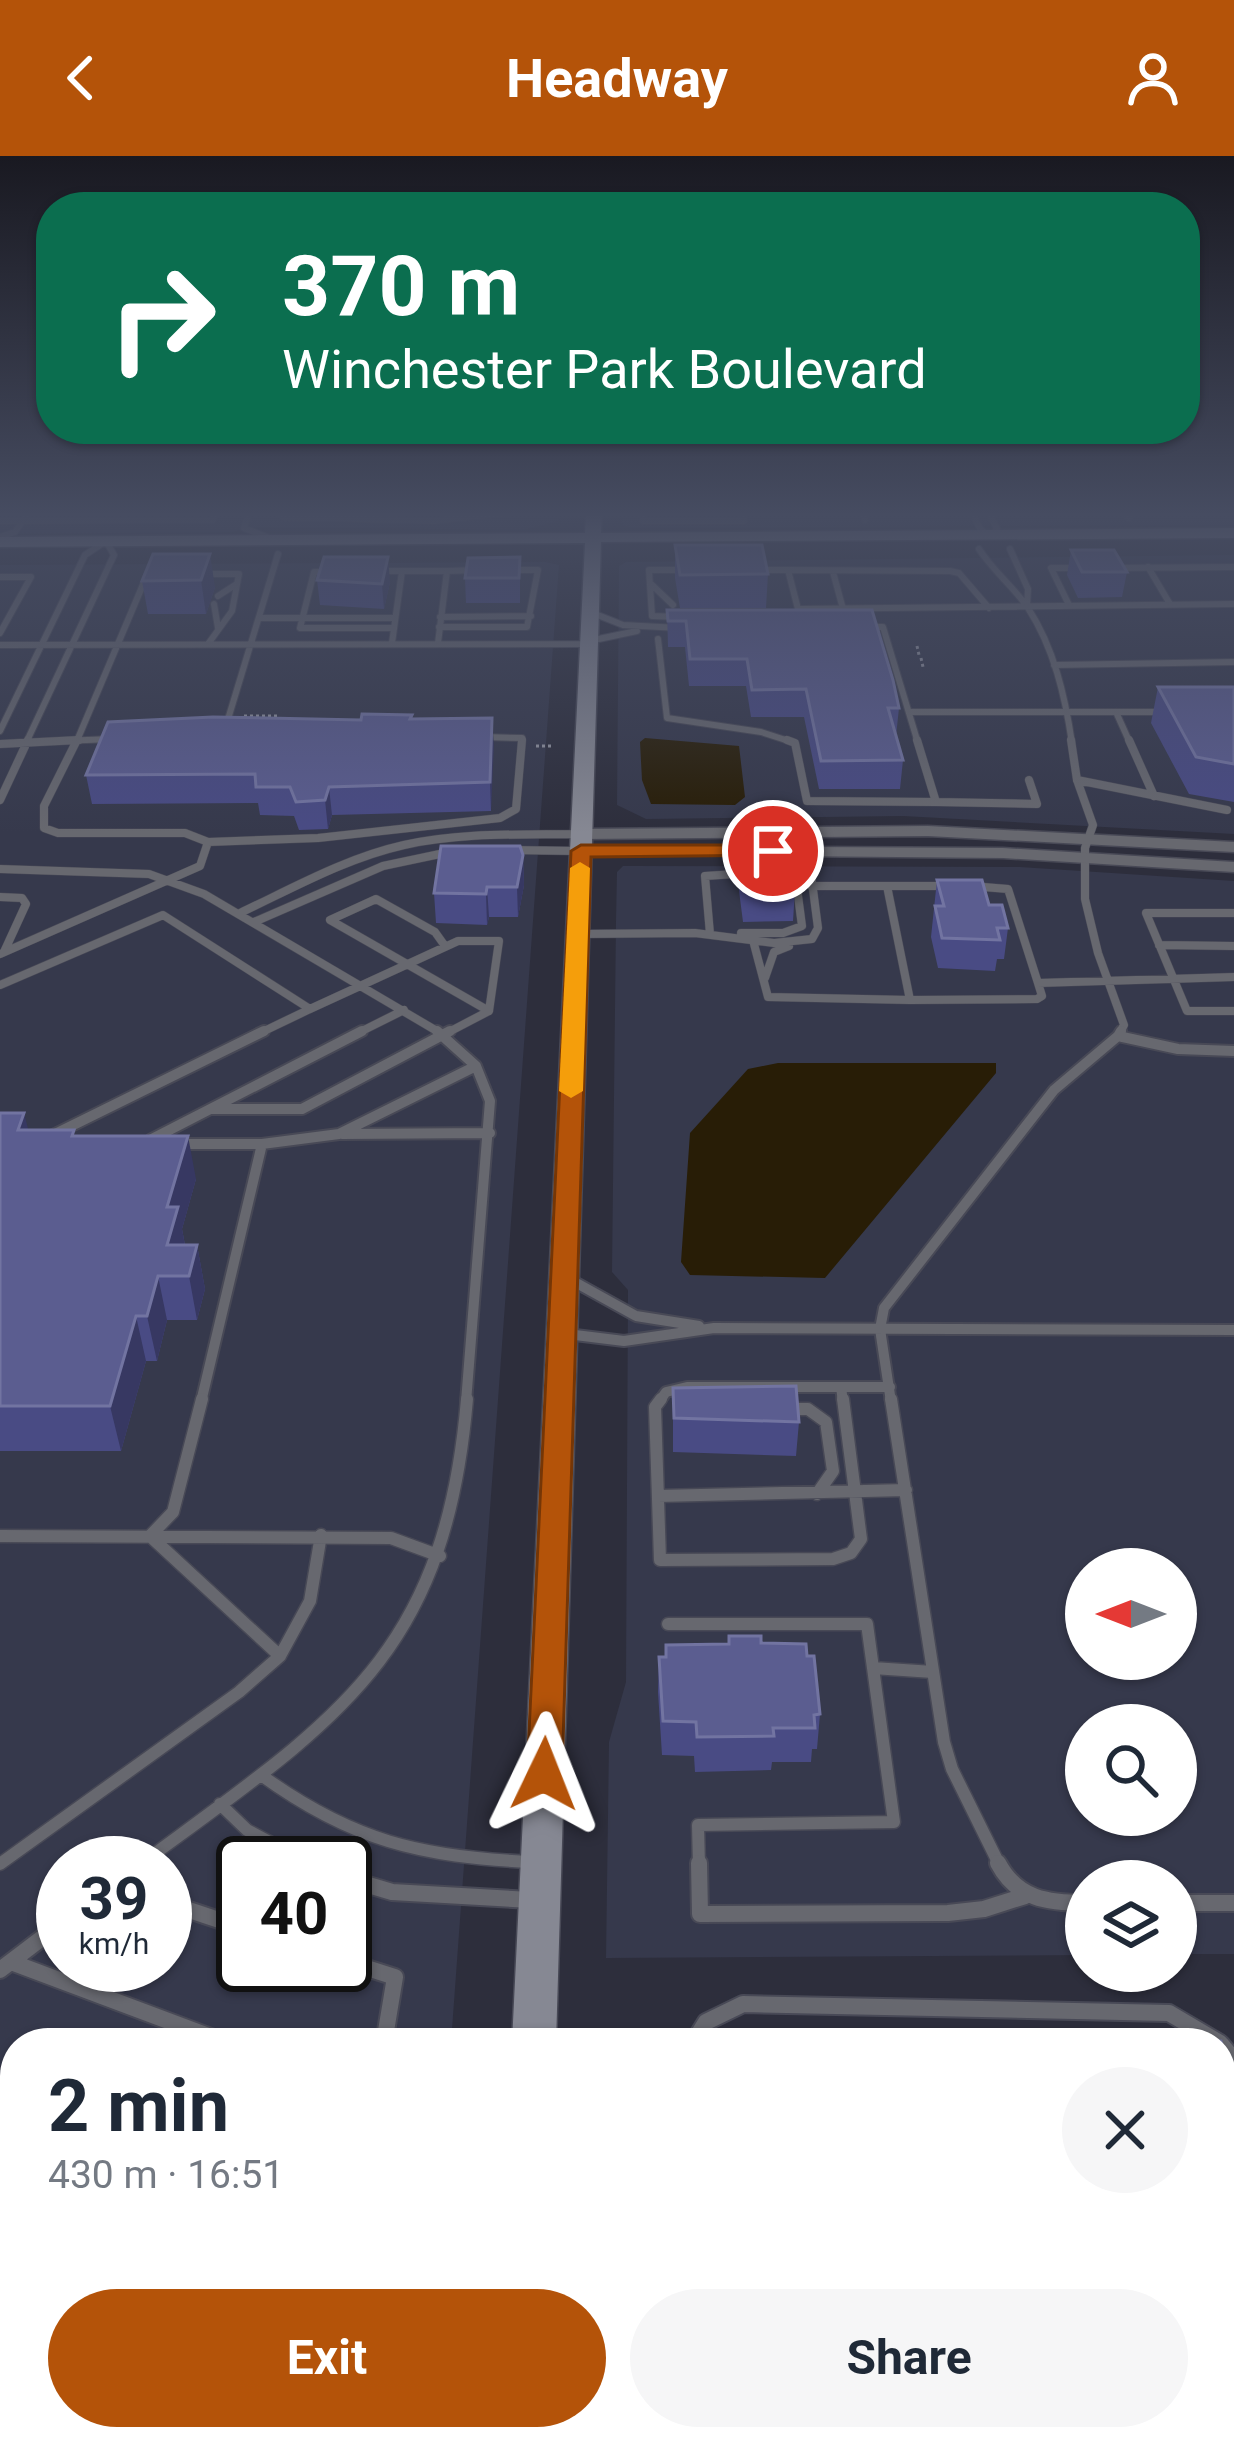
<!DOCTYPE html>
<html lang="en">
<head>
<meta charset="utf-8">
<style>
  :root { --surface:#fff; --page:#f6f6f7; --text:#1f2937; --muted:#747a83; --accent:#b45309 }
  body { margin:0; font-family:Roboto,sans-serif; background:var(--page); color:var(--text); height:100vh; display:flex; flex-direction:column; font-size:45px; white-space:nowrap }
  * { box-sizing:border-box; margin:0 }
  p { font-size:39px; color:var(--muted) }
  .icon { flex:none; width:66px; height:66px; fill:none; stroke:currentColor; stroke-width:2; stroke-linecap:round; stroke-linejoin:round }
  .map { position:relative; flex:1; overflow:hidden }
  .sheet { position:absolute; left:0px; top:1872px; width:1236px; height:423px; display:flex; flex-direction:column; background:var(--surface); border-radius:48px 48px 0 0; box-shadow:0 3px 9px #0004 }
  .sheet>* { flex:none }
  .hud { position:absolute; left:36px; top:36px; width:1164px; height:252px; border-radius:48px; box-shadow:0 3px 9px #0004; background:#0b6e4f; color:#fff; overflow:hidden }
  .needle { width:78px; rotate:270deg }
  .tools { position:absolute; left:1065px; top:1392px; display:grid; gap:24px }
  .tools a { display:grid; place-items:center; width:132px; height:132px; border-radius:50%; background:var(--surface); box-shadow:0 3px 9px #0004; font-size:60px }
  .speed { position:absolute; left:36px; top:1680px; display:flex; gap:24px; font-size:60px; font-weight:700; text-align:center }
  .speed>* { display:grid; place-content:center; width:156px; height:156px; border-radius:50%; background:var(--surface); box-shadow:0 3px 9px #0004; line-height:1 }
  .speed small { font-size:30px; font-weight:400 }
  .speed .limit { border:6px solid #111; border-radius:18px; background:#fff; color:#111 }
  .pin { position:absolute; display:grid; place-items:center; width:102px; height:102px; color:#fff; margin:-51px; border:6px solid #fff; border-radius:50%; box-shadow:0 3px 12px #0007 }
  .me { position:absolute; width:132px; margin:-66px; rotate:2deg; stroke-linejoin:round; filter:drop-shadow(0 0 9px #0008) }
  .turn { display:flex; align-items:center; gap:42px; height:252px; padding:0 48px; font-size:54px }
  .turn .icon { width:156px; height:156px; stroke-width:2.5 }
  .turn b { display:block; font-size:84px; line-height:102px }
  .round { display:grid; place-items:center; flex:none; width:126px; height:126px; border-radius:63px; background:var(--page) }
  .summary { display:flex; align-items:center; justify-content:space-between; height:204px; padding:0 48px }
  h1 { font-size:72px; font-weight:700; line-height:90px }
  .cta { display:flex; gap:24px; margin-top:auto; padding:24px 48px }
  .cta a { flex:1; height:138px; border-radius:72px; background:var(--accent); color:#fff; font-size:48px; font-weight:700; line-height:138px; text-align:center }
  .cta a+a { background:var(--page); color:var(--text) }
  header { display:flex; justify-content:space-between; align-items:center; height:156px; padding:0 48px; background:var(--accent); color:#fff; font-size:54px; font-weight:700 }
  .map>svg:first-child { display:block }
  .built { fill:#36394c; fill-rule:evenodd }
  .water { fill:#281d06 }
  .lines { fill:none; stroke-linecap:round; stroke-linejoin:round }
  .lane-far4-casing { stroke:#484956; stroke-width:8 }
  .lane-far3-casing { stroke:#484956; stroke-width:9 }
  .lane-far2-casing { stroke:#484956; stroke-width:14 }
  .lane-far1-casing { stroke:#484956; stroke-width:15 }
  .lane-casing { stroke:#484956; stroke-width:20 }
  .street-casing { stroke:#484956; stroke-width:3 }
  .secondary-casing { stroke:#484956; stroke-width:3 }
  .path { stroke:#9496a1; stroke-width:3; stroke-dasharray:3 3; stroke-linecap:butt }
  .lane-far4 { stroke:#67686f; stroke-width:6 }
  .lane-far3 { stroke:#67686f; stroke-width:8 }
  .lane-far2 { stroke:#67686f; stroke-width:10 }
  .lane-far1 { stroke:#67686f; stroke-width:12 }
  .lane { stroke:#67686f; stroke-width:16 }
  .street { fill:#67686f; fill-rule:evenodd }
  .secondary { fill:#868893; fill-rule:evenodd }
  .wall { fill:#494b84 }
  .shaded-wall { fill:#373862 }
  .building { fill:#5b5d90; stroke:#7274a1; stroke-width:3 }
  .route { fill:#b45309; stroke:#753606; stroke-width:3 }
  .slow { fill:#f59e0b }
</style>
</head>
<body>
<header><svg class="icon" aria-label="back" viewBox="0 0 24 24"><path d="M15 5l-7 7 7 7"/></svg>Headway<svg class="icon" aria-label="person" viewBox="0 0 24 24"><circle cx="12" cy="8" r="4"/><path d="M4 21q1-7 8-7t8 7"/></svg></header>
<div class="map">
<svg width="1234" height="2294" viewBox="0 0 1234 2294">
  <rect width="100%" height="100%" fill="#2d2e3c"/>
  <!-- built -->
  <path class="built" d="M0,356H558V365L523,374L257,371L231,376L0,378Z
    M622,356H1234V369L633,372L623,369Z
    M1234,399V678L903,660L646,663L617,649L619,410L626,406Z
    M545,406L559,409L451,1887H15V2280H422L421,2294H0V409ZM63,1707H165V1809H63ZM243,1707H345V1809H243Z
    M623,710L1020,711L1234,725V1798H1176V1725H1086V1799L606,1802L609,1586L626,1526L628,1134L612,1116L616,765L617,716ZM1086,1413H1176V1503H1086ZM1086,1569H1176V1659H1086Z"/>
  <!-- water -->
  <path class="water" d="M645,582L739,590L745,641L735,649L651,648L642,624L640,586Z
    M778,907H996V917L825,1122L690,1119L681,1106L690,977L748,913Z
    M0,1948L15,1950V2276L0,2277Z"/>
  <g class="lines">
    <!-- lane-far4 casing -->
    <g class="lane-far4-casing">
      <path id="lane-far4" d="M249,356L244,372L272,383
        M278,356L283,361L434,365L512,356
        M643,356V365H744L743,356
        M863,356L865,364
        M972,356L980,373L990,380L997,373L989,356
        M1124,356L1129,362
        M0,365L213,364L216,356
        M0,381L15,376L29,356
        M979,393C993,415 1014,431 1028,452C1054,492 1065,540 1072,587
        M1010,393L1028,433L1027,450
        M1148,411L1170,448
        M1111,412L1234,411
        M756,414H788
        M377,415H402L392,487
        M402,415H447
        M329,416H314L300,472H391
        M833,416L843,453
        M202,418H239L232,455L208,488
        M0,421H31L0,477
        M650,427L673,449
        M218,440L235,429
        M214,448L218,472
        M1069,449L1051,412H1081
        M798,453L1234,448
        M590,456L623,469L679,472
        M799,457L788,414L950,415L959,417L989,452
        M440,461L531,460
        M679,461L652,460L649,414H689
        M259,462H393
        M439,471H527L538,414H510
        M865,471H883L918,587
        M658,483L667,562L761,576L795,587
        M589,485L637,475
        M438,487L447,415L479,414
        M0,489L588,488
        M1054,509L1234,506
        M909,556H1164
        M1116,556L1130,587
        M225,573L278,398
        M0,575L85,399L106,385L114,399L26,587
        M483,581L522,582V587
        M13,587L111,583
        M76,587L147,419"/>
    </g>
    <!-- lane-far3 casing -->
    <g class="lane-far3-casing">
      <path id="lane-far3" d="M787,584L795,587L807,645L936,646
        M917,584L936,646L1037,648L1029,624
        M1071,584L1077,624L1093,669L1085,692V743L1098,797L1124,869L1119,878
        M1129,584L1154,640
        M0,588L79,584
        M1077,624L1227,654
        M0,644L28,584
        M208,686L318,682L500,662L516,653L522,584
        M508,694L580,695
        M0,713L149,718L204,738L442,878
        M811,730H887
        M971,730L1008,733L1038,827L1234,821
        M0,741L22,742L26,748L4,796
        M240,757C293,732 346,702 404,689C462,676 522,679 581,678
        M1234,757H1146L1187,855H1234
        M254,766L383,710L454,695
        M741,777H783L802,770L795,717
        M578,778L695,777L774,787L812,783L818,772L808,695
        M710,778L705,720L751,717
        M754,788L768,841L910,844L887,730H946
        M1159,789L1234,790
        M445,790L435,776L376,743L330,764L489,855
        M0,798L200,710L208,686L185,677H58L44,672V650L77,584
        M765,822L774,796L789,790
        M0,829L163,759L310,853L258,878
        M910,844L1037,843L1042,840L1038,827
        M310,853L458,785H499L489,855L445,878
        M356,878L404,854"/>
    </g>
    <!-- lane-far2 casing -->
    <g class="lane-far2-casing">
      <path id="lane-far2" d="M437,875L476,910L490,945L466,1246
        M1118,880L1121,875
        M211,953H302L450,875
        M342,978L490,977
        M53,979L264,875
        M150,984L362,875
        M181,988H262L201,1246
        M262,988L339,978L476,910
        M571,1124L636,1160L699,1170
        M567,1178L624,1185L714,1172L1234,1174
        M841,1231H890
        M659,1246L666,1236L687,1231H841L843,1246
        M891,1246L880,1173L884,1152L1054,934L1118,880L1178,893L1234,895"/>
    </g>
    <!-- lane-far1 casing -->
    <g class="lane-far1-casing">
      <path id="lane-far1" d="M202,1243L173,1356L150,1380L280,1500L310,1445L321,1379
        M661,1243L655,1251L660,1404L833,1403L851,1397L861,1383L843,1243
        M891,1243L944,1586L952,1613L1000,1710
        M786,1253H808L826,1266L833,1315L817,1338
        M658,1340L906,1334
        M0,1380L391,1382L440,1400
        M668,1468H867L873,1512L933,1516
        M261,1619C352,1685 421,1701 532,1706
        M220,1648L247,1674L309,1707
        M142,1707C336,1564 445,1501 467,1243
        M0,1708L239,1536L280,1500
        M699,1710L698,1669L894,1666L873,1512"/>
    </g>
    <!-- lane casing -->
    <g class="lane-casing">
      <path id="lane" d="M699,1707L700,1758L948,1757L984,1753L1025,1740
        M998,1707C1017,1743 1047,1747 1086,1747
        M345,1722L392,1736L531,1744
        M165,1746L243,1772
        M1176,1747H1234
        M345,1805L395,1821L384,1887
        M11,1806L227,1887
        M0,1814L63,1766
        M693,1887L706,1866L743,1848L1169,1857L1220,1887
        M1221,1888L1234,1904"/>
    </g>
    <!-- street casing -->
    <g class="street-casing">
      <path id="street" d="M928,670L1234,686V696L928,680L581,683L573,678L581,673Z
        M581,690L1003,692L1234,706V716L1003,702L576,698L573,695Z"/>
    </g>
    <!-- secondary casing -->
    <g class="secondary-casing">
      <path id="secondary" d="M586,356H602L601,377L1234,372V382L601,386L556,1887H512L585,387L0,391V381L585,377Z
        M494,2280H544L543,2294H493Z"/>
    </g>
    <!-- path -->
    <path class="path" d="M917,490L919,499
      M921,502L923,511
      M244,560H280
      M536,590H554"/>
    <!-- lane-far4 -->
    <use href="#lane-far4" class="lane-far4"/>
    <!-- lane-far3 -->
    <use href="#lane-far3" class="lane-far3"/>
    <!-- lane-far2 -->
    <use href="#lane-far2" class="lane-far2"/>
    <!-- lane-far1 -->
    <use href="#lane-far1" class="lane-far1"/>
    <!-- lane -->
    <use href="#lane" class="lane"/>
    <!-- street -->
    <use href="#street" class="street"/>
    <!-- secondary -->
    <use href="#secondary" class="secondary"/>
  </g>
  <!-- wall -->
  <path class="wall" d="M675,389L768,418L766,452H680L675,422Z
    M1071,394L1127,416L1122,441L1078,442L1067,419Z
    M153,398L215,431L206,458H148L142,425Z
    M520,401V447H466L465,422Z
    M317,424L390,426L384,453L320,449Z
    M667,454L899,552L896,580L903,604L900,633H819L804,561H751L746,530H689L685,491H668Z
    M1158,531H1234V646L1189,638L1151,567Z
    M492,562L491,655L332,659L328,673L299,674L294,660L260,659L258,647L92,648L86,619L412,563Z
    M740,697L795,734L793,765L743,766L738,727Z
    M523,699L524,729L518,761H489L487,769L436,767L434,737Z
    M937,724L989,749L1008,772L1004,803H997L995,815L938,812L931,781Z
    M0,957L28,974L75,980L196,1023L182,1073L185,1089H197L205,1133L197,1164H167L157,1205H146L121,1295H0Z
    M673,1232L799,1266L796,1300L673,1296Z
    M761,1487L807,1500L820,1558L817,1593H812L811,1606H772L771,1614L695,1616L694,1600L662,1599L658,1536L659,1501Z
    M1221,1887L1234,1939V2290L787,2288L786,2280H1221Z"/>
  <!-- shaded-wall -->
  <path class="shaded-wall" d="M210,398L215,431L206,458L201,424Z
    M388,401L390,426L384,453L382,428Z
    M492,562L494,590L491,655L490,626Z
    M329,631L332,659L328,673L325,644Z
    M523,699L524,729L518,761L517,731Z
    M487,731L489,761L487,769L486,738Z
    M24,957L35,1000L18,974Z
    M188,980L196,1023L182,1073L186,1095L167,1089V1051Z
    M197,1089L205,1133L197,1164L189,1120Z
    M158,1120L167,1164L157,1205L147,1160Z
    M136,1160L146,1205L121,1295L110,1250Z"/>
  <!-- building -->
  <path class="building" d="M675,389H762L768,418L680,419Z
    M1071,394H1114L1127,416H1082Z
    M153,398H210L201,424L142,425Z
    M324,401H388L382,428L317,424Z
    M520,401L519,422H465L468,402Z
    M667,454H872L893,524L899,552H888L903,604L821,605L806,533L752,534L747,503H690L686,465H668Z
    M1158,531H1234V608L1196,601Z
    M362,558L412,559L410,563L492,562L490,626L329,631L325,644L296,646L290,631H256L255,618L86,619L108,566L213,561L361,564Z
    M441,690H520L523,699L517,731H487L486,738L434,737Z
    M740,697H790L795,734L744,735Z
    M937,724H982L989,749H1002L1008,772H997L1000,784L942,782L935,750H944Z
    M0,957H24L18,974H74L72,980H188L167,1051H178L167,1089H197L189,1120H158L147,1160H136L110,1250H0Z
    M796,1230L799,1266L674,1262L673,1232Z
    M729,1480H761V1487L806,1488L807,1500H814L820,1558L814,1559L815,1572H773L774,1580L697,1581L696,1566L663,1565L659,1501H666V1489L729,1488Z
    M770,1883L1221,1885L1234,1939V2254L1221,2253V1887H771Z"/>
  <!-- sky -->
  <linearGradient id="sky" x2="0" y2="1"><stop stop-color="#191921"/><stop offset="0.53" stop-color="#464c61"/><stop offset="1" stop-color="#464c61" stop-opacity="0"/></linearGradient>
  <rect width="1234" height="677" fill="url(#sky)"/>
  <!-- route -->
  <path class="route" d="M773,689L783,695L780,699L591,701L562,1618L557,1628L544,1633L532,1628L527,1618L571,695L581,689Z"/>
  <!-- slow -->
  <path class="slow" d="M580,706L590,712L583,935L571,942L559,935L570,712Z"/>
</svg>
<div class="tools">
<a><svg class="needle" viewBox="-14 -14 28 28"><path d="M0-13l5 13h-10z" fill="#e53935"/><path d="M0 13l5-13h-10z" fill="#747a83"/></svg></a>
<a><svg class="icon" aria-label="search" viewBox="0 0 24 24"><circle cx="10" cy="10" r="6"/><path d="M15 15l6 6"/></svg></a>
<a><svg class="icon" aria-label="layers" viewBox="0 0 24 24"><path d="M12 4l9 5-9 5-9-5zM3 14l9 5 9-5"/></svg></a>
</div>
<div class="speed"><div>39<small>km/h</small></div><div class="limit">40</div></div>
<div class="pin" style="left:773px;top:695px;background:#d93025"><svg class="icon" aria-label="arrive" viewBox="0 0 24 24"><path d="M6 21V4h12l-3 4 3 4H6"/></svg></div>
<svg class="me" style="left:544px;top:1618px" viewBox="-20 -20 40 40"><path d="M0-17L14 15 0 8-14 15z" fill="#b45309" stroke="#fff" stroke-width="4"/></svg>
<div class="hud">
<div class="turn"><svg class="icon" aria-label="right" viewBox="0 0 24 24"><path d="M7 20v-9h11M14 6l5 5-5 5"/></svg><div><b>370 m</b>Winchester Park Boulevard</div></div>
</div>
<section class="sheet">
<div class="summary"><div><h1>2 min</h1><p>430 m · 16:51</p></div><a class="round"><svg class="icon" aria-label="close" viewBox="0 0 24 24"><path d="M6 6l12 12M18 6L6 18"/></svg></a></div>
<div class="cta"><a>Exit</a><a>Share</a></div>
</section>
</div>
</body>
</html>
